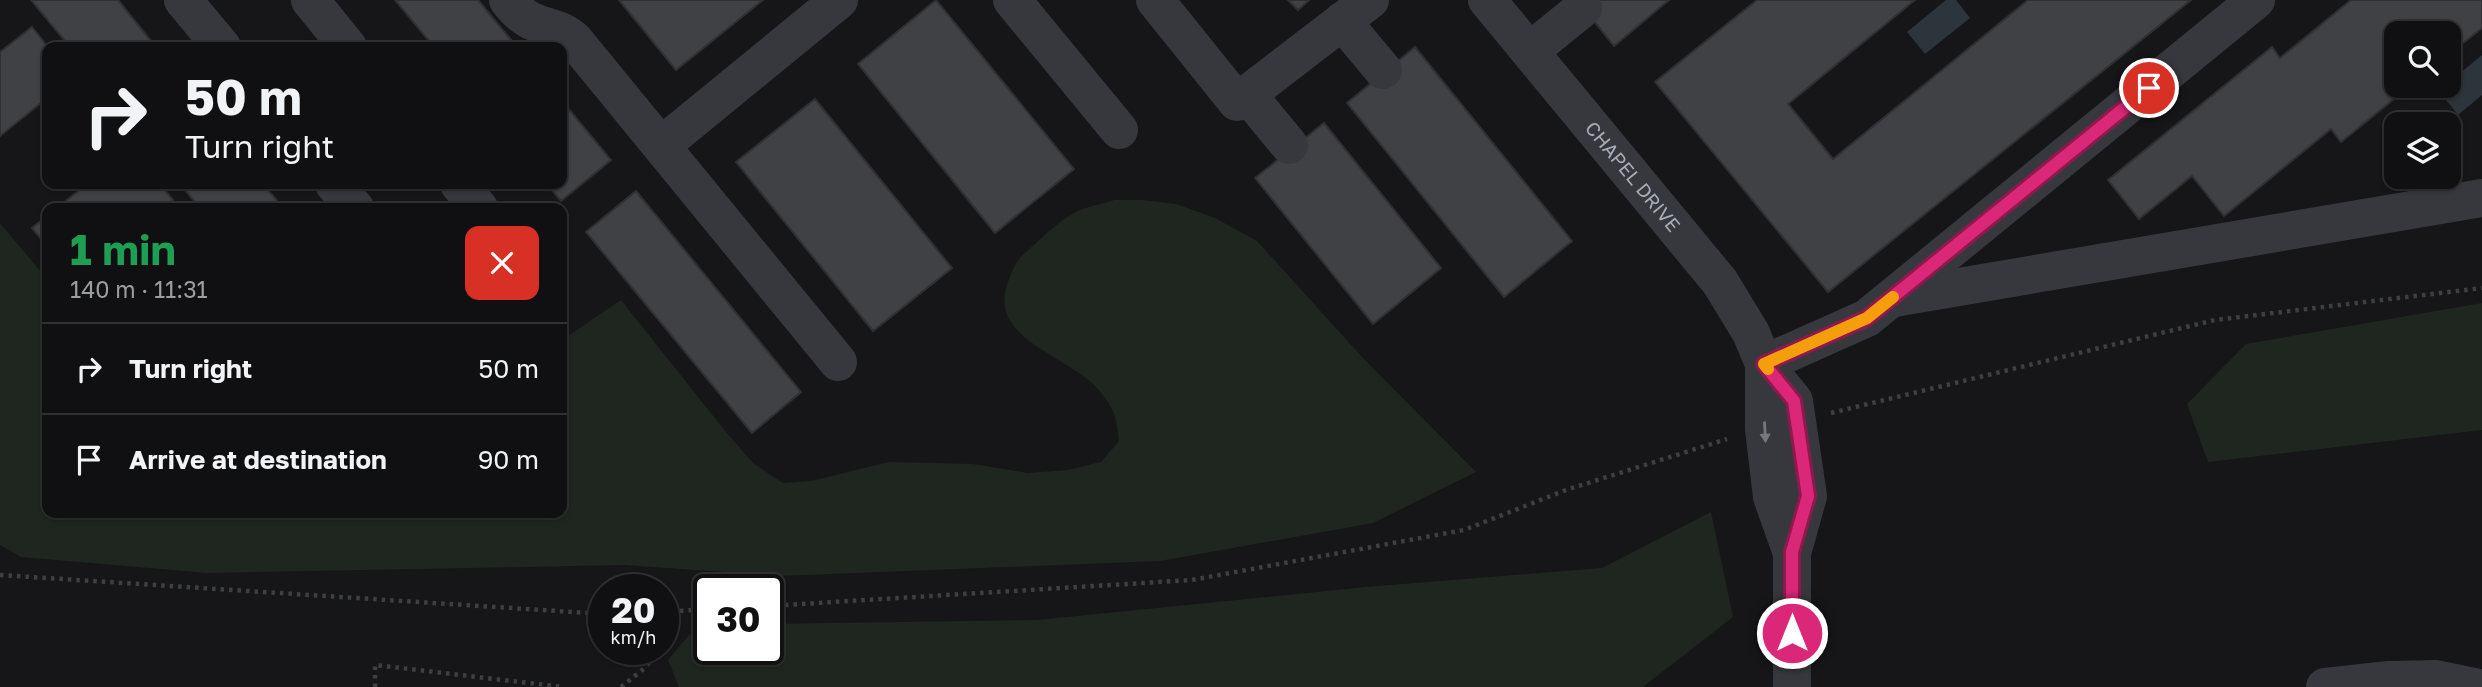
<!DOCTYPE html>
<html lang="en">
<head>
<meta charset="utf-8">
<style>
  :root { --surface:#101012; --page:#1e1e20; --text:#f1f3f6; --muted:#9c9d9f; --line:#303032 }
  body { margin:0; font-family:"Golos Text",sans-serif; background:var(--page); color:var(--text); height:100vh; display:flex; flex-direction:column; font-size:26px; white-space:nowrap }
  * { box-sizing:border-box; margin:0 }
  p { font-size:23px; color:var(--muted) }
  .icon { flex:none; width:38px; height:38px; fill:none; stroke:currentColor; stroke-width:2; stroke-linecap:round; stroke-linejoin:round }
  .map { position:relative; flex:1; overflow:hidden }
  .panel { position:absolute; left:42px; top:203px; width:525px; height:315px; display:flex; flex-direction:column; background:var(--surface); border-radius:14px; box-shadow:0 2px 5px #0004,0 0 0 2px var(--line) }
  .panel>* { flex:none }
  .top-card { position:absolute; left:42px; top:42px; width:525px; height:147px; border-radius:14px; box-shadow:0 2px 5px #0004,0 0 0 2px var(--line); background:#101012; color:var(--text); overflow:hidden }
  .controls { position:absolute; left:2384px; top:21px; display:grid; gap:14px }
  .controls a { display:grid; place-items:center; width:77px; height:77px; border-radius:14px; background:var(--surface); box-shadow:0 2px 5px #0004,0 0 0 2px var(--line); font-size:35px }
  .speed { position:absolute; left:588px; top:574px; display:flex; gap:14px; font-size:35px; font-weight:700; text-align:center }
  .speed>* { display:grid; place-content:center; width:91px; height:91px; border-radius:50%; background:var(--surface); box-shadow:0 2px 5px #0004,0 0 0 2px var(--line); line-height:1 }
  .speed small { font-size:18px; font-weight:400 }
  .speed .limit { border:4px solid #111; border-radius:10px; background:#fff; color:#111 }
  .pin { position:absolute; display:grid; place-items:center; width:60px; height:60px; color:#fff; margin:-30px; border:4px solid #fff; border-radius:50%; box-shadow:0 2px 7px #0007 }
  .me { position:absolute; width:77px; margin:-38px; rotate:0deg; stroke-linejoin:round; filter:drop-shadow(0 0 5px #0008) }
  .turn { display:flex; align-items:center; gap:24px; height:147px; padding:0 28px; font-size:32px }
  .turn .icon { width:91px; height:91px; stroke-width:2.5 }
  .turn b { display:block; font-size:49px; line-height:60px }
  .round { display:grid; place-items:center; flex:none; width:74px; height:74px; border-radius:14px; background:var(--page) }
  .head { display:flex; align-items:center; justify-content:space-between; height:119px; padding:0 28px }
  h1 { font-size:42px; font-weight:700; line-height:52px; color:#1e9e55 }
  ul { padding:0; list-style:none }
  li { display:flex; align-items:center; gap:21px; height:91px; padding:0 28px; border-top:2px solid var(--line) }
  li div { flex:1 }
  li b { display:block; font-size:26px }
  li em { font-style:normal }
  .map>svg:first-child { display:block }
  .green { fill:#1e261f }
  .water { fill:#2c353c }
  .building { fill:#404145; stroke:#303034; stroke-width:2 }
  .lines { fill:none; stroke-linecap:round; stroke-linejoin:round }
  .path { stroke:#3d3f44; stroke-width:4.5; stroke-dasharray:3.5 5; stroke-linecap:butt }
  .minor { stroke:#37383d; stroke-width:38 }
  .oneway { fill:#757881 }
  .route-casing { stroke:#8e194d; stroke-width:18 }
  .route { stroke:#db2777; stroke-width:12 }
  .slow { stroke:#f59e0b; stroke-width:12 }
  .labels { text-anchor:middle; stroke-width:7; stroke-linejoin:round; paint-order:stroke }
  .street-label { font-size:19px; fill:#a8adb8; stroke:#111113 }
</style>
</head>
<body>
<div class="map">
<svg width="2482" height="687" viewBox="0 0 2482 687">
  <rect width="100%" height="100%" fill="#161618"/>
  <!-- green -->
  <path class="green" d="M1114,200H1142L1176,204L1215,218L1257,241L1363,358L1476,472L1373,523L1160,561L780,576L624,565L207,573L21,557L0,545V223L47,279V513H562V340L621,300L726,432L753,463L783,483L811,481L889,462L973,464L1028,473L1068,470L1101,462L1119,441C1116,415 1114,408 1097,388C1069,356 986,339 1008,282C1013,269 1016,260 1027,251C1042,238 1060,219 1078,211C1089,206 1102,204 1114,200Z
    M2482,303V430L2208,462L2187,404L2246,344Z
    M1711,512L1733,617L1643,687H679L668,660L701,621H709V649H768V624L1037,620L1366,587L1602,568Z"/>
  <!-- water -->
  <path class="water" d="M1946,0H1956L1970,18L1925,54L1907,32Z
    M2482,55V95L2458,115L2439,91L2448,86V83Z"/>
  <!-- building -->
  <path class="building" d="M31,0H118L156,47H70Z
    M395,0H478L517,47H434Z
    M619,0H763L676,70Z
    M936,0L1074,169L995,233L858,64Z
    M1288,0H1309L1298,10Z
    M1577,0H1669L1614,46Z
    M1757,0H1915L1788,104L1833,159L2028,0H2191L1828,292L1655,82Z
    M2351,0H2482V28L2448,55V33H2396V86H2410L2341,142L2331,129L2224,216L2192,176L2139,219L2108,180L2272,47L2280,58Z
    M32,27L48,47L47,98L0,136V52Z
    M1415,47L1572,241L1504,297L1347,103Z
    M815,99L952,268L873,331L736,162Z
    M562,101L611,160L561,201L547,184H562Z
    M1324,123L1441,268L1373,324L1255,178Z
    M87,184H160L173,200L162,208H57Z
    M180,184H263L283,208H200Z
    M636,191L801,392L752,433L586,232Z
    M47,216V246L32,228Z"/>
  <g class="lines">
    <!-- path -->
    <path class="path" d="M1831,413L2215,320L2482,288
      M0,575L604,614
      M768,606L1192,580L1464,530L1566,490L1727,439
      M663,612L709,609
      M663,642L666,637L668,612
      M375,687V665L563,687
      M621,687L646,667L658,649"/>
    <!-- minor -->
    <g class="minor">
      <path d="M183,0L222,47"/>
      <path d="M310,0L348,47"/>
      <path d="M508,0C515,9 523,18 534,22C549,29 562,28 575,41L838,362"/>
      <path d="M1012,0L1119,130"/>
      <path d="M1155,0L1237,102L1370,0"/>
      <path id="s1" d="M1487,0L1720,282L1751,333L1764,364L1794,401L1808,496L1792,553V687"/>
      <path d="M1342,21L1383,70"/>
      <path d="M1530,51L1583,8"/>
      <path d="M1247,94L1289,145"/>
      <path d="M662,145L839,0"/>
      <path d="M334,184L355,208"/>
      <path d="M459,184L479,208"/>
      <path d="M1894,298L2482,198"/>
      <path d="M1764,364L1867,318L2256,0"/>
      <path d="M1764,364V429L1772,497L1792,553"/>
      <path d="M2325,687L2389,680L2436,679L2475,687"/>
    </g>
  </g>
  <!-- one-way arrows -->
  <defs><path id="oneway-solid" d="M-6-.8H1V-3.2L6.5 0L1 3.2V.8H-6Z" transform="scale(1.75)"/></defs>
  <use class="oneway" href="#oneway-solid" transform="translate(1765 432) rotate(87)"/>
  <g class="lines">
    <!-- route casing -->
    <g class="route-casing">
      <path id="route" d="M1792,633V552L1808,496L1794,401L1764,364L1867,318L2149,88"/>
    </g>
    <!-- route -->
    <use href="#route" class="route"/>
    <!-- slow -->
    <path class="slow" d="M1768,369L1764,364L1867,318L1893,297"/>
  </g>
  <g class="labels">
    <!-- street labels -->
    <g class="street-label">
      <text dy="7" stroke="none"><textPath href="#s1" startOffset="229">CHAPEL DRIVE</textPath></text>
    </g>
  </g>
</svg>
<div class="controls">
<a><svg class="icon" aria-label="search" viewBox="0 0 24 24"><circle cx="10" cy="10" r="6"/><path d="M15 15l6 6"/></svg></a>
<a><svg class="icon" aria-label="layers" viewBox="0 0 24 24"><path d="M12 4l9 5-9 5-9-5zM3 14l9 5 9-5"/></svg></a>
</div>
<div class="speed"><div>20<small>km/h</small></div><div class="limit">30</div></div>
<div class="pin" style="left:2149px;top:88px;background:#d93025"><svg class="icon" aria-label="arrive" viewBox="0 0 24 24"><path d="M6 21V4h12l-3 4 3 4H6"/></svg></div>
<svg class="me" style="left:1792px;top:633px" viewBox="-20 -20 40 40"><circle r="17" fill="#db2777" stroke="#fff" stroke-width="3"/><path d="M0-11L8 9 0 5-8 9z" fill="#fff"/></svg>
<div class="top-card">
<div class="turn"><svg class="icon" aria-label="right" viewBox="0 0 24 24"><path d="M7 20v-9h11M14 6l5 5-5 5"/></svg><div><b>50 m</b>Turn right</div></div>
</div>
<section class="panel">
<div class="head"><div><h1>1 min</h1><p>140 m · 11:31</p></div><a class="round" style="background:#d93025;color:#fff"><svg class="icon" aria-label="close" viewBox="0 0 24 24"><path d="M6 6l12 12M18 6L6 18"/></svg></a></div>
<ul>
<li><svg class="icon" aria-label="right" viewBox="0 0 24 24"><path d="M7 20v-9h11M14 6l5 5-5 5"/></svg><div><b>Turn right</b></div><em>50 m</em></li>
<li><svg class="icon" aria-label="arrive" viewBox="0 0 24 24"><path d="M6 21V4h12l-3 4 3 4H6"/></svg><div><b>Arrive at destination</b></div><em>90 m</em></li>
</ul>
</section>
</div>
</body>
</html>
